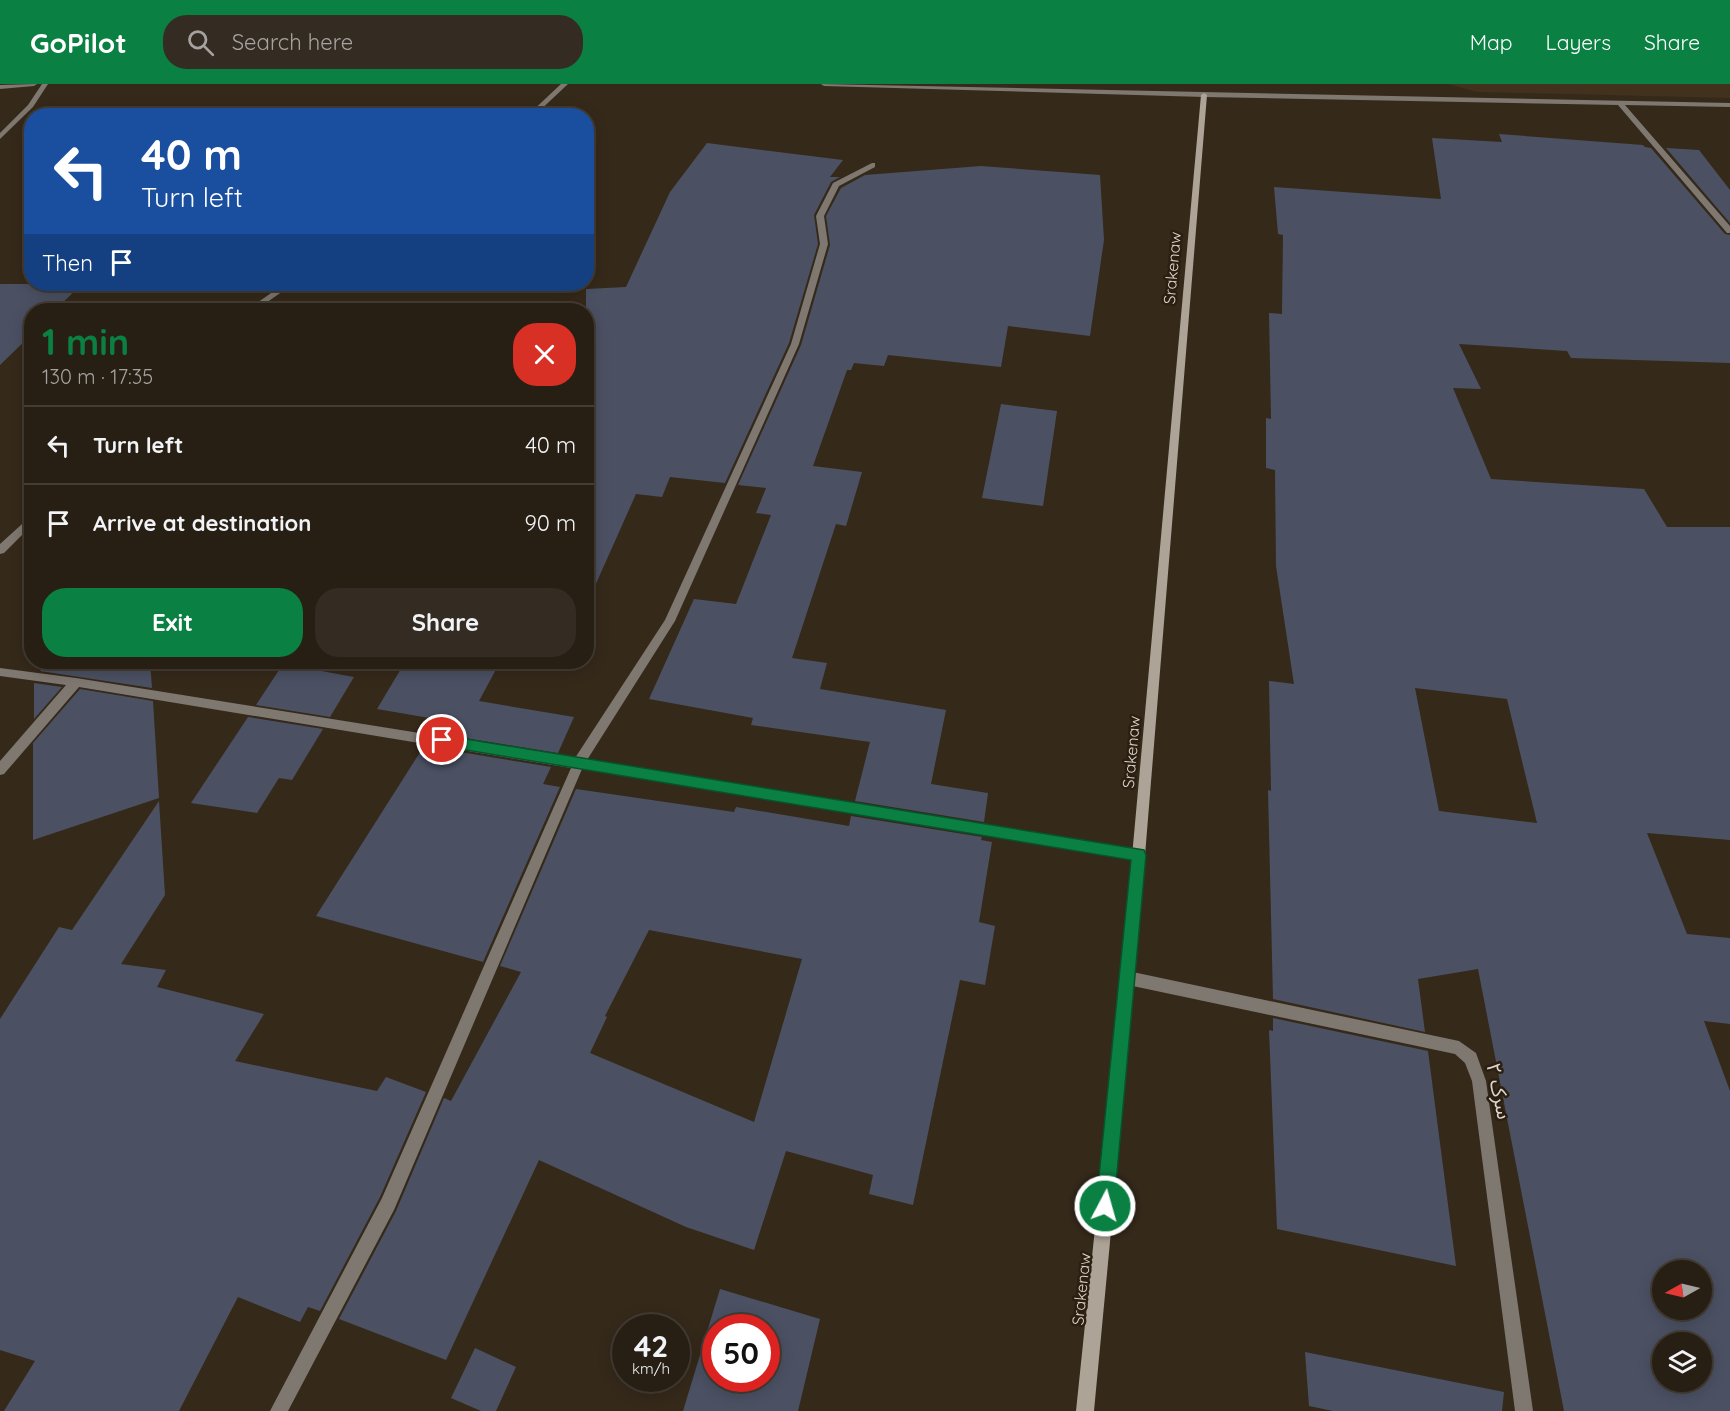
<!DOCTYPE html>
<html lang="en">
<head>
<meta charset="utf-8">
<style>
  :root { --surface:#281f14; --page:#342c22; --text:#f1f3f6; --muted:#a5a2a0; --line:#443d34; --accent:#0b8043 }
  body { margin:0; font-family:Quicksand,"Noto Sans Arabic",sans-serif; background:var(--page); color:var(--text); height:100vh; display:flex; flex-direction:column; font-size:22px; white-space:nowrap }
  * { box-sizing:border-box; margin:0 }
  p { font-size:20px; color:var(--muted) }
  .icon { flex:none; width:33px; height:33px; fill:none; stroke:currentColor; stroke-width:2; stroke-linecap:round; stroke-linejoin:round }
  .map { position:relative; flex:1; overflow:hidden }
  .details { position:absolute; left:24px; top:219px; width:570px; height:366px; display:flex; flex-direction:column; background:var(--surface); border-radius:24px; box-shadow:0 3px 15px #0003,0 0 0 2px var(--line) }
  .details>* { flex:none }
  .banner { position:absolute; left:24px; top:24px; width:570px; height:183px; border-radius:24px; box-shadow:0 3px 15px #0003,0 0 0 2px var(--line); background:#1a4fa0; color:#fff; overflow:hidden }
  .needle { width:39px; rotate:262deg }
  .tools { position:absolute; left:1652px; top:1176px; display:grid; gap:12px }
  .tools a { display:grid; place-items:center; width:60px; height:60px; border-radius:50%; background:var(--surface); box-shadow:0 3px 15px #0003,0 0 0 2px var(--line); font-size:30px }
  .speed { position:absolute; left:612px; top:1230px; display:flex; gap:12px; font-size:30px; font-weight:700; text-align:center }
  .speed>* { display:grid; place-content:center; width:78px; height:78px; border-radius:50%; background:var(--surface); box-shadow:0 3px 15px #0003,0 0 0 2px var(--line); line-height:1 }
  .speed small { font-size:15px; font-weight:400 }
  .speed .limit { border:9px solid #d22; background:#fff; color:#111 }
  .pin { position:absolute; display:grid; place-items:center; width:51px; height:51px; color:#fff; margin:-26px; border:3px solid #fff; border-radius:50%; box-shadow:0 2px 6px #0007 }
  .me { position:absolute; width:66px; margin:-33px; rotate:6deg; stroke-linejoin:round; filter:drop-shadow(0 0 4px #0008) }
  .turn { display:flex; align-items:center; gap:21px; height:126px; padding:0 18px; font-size:27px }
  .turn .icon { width:78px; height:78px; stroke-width:2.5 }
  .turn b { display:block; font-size:42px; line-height:51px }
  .then { display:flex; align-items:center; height:57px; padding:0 18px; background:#0003; gap:12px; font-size:22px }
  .round { display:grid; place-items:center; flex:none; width:63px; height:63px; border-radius:24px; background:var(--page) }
  .head { display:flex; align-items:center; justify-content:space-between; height:102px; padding:0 18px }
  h1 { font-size:36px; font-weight:700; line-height:45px; color:var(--accent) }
  .primary-button { display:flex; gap:12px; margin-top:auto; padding:12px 18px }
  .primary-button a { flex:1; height:69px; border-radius:24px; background:var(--accent); color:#fff; font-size:24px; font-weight:700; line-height:69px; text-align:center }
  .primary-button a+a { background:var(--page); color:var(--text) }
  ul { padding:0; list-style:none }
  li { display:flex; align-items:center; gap:18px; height:78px; padding:0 18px; border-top:2px solid var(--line) }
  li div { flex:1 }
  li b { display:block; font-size:22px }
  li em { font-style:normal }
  header { display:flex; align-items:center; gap:36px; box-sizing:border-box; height:84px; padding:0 30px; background:var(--accent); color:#fff }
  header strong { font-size:28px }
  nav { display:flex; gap:33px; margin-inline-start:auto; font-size:21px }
  .search { width:420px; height:54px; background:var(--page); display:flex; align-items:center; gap:15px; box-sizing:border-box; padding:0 21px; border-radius:24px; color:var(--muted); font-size:22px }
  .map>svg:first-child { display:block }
  .built { fill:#42311d }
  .building { fill:#4b5163; fill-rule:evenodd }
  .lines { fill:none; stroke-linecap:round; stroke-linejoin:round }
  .minor { fill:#7e7870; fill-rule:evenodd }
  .secondary { fill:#aea397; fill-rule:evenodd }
  .route { fill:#0b8043; stroke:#07532c; stroke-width:1.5 }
  .labels { text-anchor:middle; stroke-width:5; stroke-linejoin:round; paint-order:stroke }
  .street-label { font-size:16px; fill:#ded6cd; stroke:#2b1f11 }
  .near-street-label { font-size:20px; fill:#ded6cd; stroke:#2b1f11 }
</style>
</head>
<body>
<header>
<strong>GoPilot</strong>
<div class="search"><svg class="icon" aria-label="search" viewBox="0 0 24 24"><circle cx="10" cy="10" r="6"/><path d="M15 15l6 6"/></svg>Search here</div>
<nav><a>Map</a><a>Layers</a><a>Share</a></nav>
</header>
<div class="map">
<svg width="1730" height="1327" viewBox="0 0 1730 1327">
  <rect width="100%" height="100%" fill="#35291a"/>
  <!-- built -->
  <path class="built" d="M1448,0H1730V14L1477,8Z"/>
  <!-- building -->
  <path class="building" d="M1499,50L1643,61L1645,63L1651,64L1725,150L1730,151V279L1571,274L1567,267L1459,260L1481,305L1453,304L1491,395L1644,405L1667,443H1730V756L1647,749L1687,850L1730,854V940L1704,937L1730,1007V1327H1564L1478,885L1418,895L1425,948L1273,915L1268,706L1271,707L1269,597L1294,600L1276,482L1275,386L1266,384V334L1271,335L1269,229L1282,230L1283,151L1278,150L1274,103L1441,115L1432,54L1502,58ZM1415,604L1507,615L1537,739L1439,727ZM1662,1186H1701V1226H1662ZM1662,1258H1701V1298H1662Z
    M707,59L843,76L830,93H840L831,98L814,131L818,160L789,259L725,399L670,393L662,413L636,410L586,522V205L626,203L670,108Z
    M1666,64L1699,66L1730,106V139Z
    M981,82L1100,91L1104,156L1090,252L1008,242L1001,283L888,271L884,282L854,279L851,286H847L813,382L862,388L846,442L836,440L792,574L827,579L820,605L946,626L931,700L988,709L984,738L855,717L870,658L751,641L753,634L649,615L694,515L736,520L771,431L756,429L766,404L738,401L801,261L830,161L826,132L841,104L865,91Z
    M0,200H82L55,226H32V250L0,281Z
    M1001,320L1057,327L1043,422L982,414Z
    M49,578H150L152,604L40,587Z
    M405,578H500L479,617L574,633L558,669L433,649L441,636L377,625Z
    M283,580L354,593L330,633L256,621Z
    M34,599L62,603L34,635Z
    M80,605L153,617L159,714L33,756V659Z
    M248,633L323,645L292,696L279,694L257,729L191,719Z
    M424,662L551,683L543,700L560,703L483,878L316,832Z
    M576,705L734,728L736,723L849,742L851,732L982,753L981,756L992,758L979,838L995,842L985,901L960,896L913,1121L869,1110L873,1091L786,1067L754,1166L686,1143L539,1076L446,1276L339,1235L396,1127L444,1014L451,1017L521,888L500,882ZM649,846L802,875L754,1038L590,969L607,933L605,932Z
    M159,717L165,811L121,880L166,886L157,903L264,930L235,977L377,1007L386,993L426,1008L380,1113L320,1227L308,1223L300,1238L238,1213L179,1327H4L35,1277L0,1266V935L59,843L72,846Z
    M1273,934L1428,967L1456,1182L1277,1145L1269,946L1273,947Z
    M720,1205L820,1235L798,1327H683ZM716,1244H766V1294H716Z
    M475,1264L516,1283L496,1327H481L451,1314Z
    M1305,1268L1504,1308L1502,1327H1333L1309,1322Z"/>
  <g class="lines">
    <!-- minor -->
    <path class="minor" d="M37,0L34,2L0,5V1Z
      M42,0H48L33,23L0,55V49L28,21Z
      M561,0H568L534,32H527Z
      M821,0L1730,19V23L1625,21L1730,142V149H1727L1618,21L1204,13L824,2Z
      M872,79H875V83L839,102L824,132L828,160L799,260L675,537L587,676L1139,765L1144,767L1145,771L1144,775L1139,777L582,685L394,1126L288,1327H270L382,1114L571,684L79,603L4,690L0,691V677L66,601L0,592V584L76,594L575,674L665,536L791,260L820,160L816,132L833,99Z
      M284,200H293L256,226H247Z
      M32,431V441L4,469L0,470V460Z
      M1128,887L1459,957L1476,969L1486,997L1533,1327H1515L1472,997L1465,979L1455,970L1128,901L1123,899L1121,894L1123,889Z"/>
    <!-- secondary -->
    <path class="secondary" d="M1204,9L1207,11L1135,894L1094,1327H1076L1121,894L1201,11Z"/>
  </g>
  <!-- route -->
  <path class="route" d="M442,651L1144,766L1146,771L1114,1122L1112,1129L1105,1131L1099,1129L1096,1122L1131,776L442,662L435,656Z"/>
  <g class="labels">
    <!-- street labels -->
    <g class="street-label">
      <text transform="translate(1172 184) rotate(-85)" y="6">Srakenaw</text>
      <text transform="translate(1131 668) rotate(-85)" y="6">Srakenaw</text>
      <text transform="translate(1081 1205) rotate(-84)" y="6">Srakenaw</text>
    </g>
    <!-- near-street labels -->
    <g class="near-street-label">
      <text transform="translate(1499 1007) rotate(78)" y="7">سرک ۲</text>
    </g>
  </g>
</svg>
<div class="tools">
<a><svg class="needle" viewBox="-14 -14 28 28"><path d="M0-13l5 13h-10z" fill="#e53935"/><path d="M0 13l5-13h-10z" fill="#a5a2a0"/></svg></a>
<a><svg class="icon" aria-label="layers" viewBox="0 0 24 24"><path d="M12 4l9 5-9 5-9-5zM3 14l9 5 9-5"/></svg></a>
</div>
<div class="speed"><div>42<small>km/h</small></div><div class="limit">50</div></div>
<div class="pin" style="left:442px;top:656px;background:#d93025"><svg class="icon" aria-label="arrive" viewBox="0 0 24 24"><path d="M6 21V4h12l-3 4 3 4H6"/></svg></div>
<svg class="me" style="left:1105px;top:1122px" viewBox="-20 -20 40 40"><circle r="17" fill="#0b8043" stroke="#fff" stroke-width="3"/><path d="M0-11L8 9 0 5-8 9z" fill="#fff"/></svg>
<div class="banner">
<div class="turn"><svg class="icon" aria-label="left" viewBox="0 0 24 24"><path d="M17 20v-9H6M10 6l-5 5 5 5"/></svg><div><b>40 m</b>Turn left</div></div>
<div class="then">Then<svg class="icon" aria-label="arrive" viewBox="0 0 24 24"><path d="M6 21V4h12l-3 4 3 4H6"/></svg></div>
</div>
<section class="details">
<div class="head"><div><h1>1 min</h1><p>130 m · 17:35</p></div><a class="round" style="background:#d93025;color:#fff"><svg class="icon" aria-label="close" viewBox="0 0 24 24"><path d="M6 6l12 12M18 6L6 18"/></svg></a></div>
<ul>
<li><svg class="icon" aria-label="left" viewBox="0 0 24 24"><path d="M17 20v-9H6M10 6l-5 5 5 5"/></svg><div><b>Turn left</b></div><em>40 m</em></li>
<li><svg class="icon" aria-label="arrive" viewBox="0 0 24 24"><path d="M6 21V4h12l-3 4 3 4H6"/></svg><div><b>Arrive at destination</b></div><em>90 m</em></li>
</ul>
<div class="primary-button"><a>Exit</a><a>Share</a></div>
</section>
</div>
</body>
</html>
